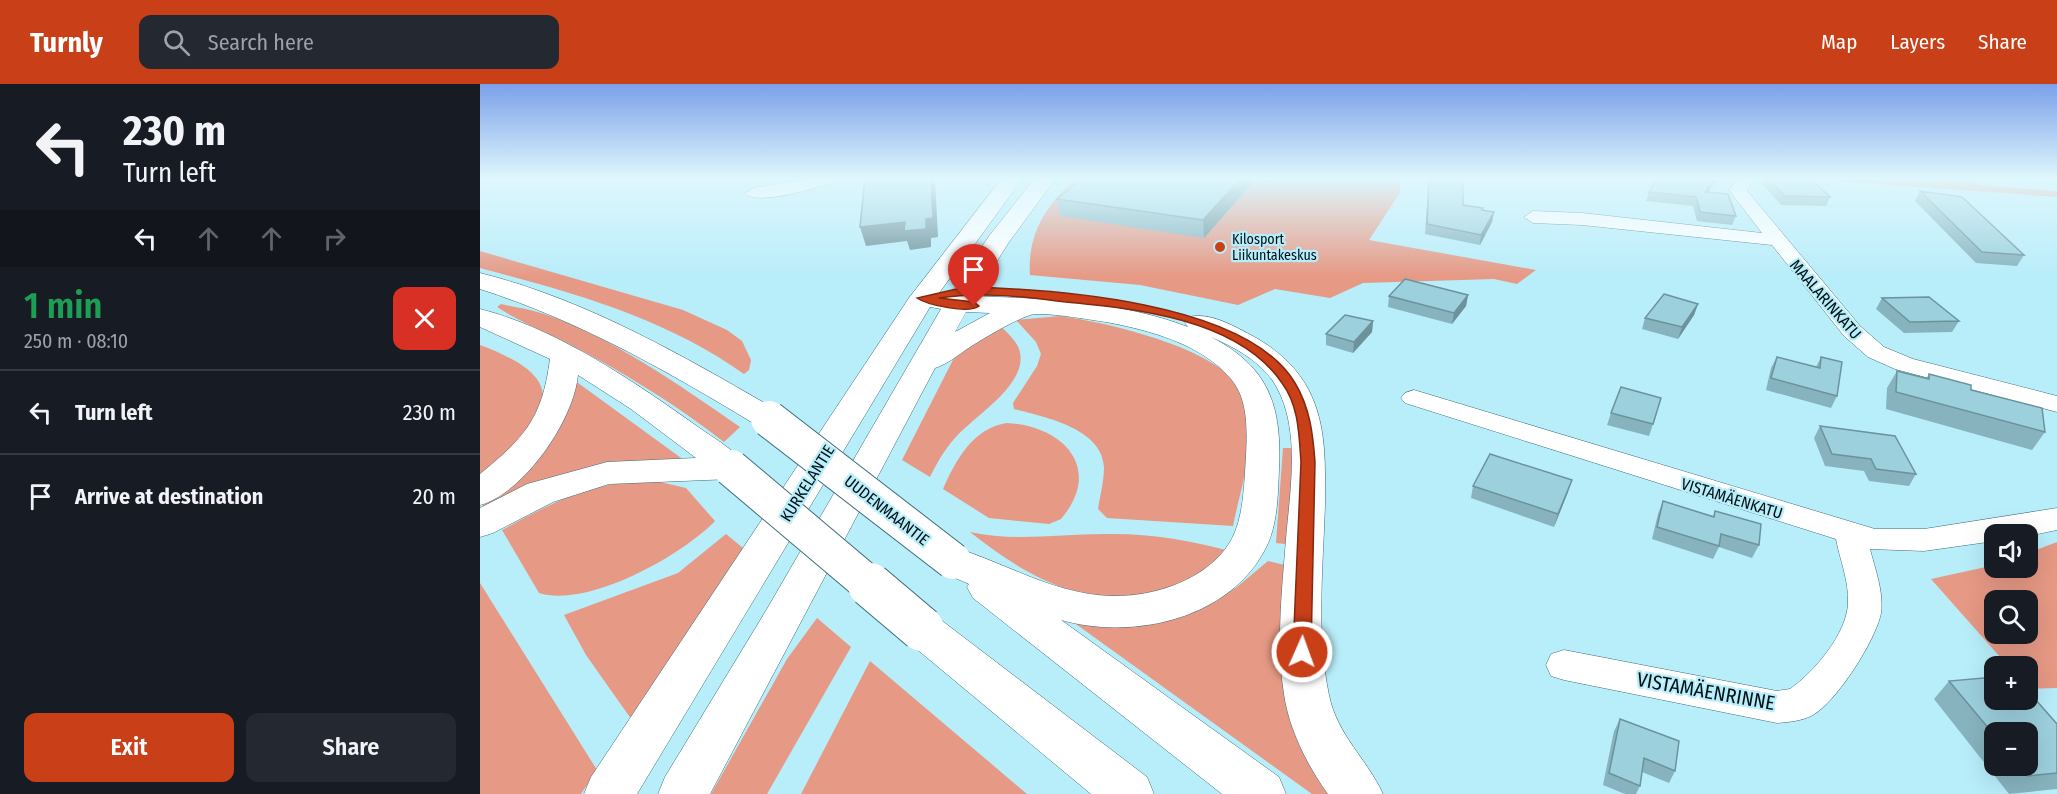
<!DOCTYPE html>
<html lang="en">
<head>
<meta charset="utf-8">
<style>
  :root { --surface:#171b24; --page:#242831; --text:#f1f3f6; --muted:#9ea1a6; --line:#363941; --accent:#c83f18 }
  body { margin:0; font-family:"Fira Sans Condensed",sans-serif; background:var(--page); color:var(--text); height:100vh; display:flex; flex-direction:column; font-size:22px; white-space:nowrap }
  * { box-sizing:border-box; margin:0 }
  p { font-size:20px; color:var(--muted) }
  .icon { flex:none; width:33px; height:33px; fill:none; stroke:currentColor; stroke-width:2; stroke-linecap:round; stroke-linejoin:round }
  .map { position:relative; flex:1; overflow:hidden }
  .panel { display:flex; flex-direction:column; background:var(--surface); width:480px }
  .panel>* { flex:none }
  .banner { background:#171b24; color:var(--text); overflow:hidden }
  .controls { position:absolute; left:1504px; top:440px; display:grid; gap:12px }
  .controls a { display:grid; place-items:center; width:54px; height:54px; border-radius:12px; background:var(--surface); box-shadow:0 6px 24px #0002; font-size:30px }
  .pin { position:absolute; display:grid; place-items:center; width:51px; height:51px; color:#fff; margin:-62px -26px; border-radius:50% 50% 50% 0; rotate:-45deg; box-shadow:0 0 6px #0007 }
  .pin .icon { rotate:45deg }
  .me { position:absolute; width:66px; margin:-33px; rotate:2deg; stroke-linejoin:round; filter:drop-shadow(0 0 4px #0008) }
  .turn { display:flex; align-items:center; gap:21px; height:126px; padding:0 24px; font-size:27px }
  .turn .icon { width:78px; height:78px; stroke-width:2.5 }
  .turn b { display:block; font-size:42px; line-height:51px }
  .lanes { display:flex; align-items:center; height:57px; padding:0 24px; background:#0003; justify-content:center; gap:30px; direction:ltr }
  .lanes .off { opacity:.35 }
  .round { display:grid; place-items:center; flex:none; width:63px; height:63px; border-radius:12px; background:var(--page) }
  .overview { display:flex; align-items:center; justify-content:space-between; height:102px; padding:0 24px }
  h1 { font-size:36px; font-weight:600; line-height:45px; color:#1e9e55 }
  .primary-button { display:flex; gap:12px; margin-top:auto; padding:12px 24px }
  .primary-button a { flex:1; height:69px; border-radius:12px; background:var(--accent); color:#fff; font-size:24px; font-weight:600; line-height:69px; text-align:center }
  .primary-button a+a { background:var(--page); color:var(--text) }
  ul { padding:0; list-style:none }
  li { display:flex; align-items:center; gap:18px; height:84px; padding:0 24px; border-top:2px solid var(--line) }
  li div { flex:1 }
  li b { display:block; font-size:22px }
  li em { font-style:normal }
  header { display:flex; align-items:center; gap:36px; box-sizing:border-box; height:84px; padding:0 30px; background:var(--accent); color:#fff }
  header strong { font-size:28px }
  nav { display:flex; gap:33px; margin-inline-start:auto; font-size:21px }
  .search { width:420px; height:54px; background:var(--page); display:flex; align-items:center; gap:15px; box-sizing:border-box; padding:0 21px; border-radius:12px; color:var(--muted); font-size:22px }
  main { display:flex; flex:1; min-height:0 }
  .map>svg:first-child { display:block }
  .green { fill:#e69985; fill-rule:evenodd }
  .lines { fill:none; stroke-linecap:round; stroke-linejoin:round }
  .street-casing { stroke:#3c6e7a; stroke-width:1 }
  .secondary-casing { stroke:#3c6e7a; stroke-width:1 }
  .street { fill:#fff; fill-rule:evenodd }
  .secondary { fill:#fff; fill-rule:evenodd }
  .secondary-bridge-far1-casing { stroke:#3c6e7a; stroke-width:38; stroke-linecap:butt }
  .secondary-bridge-casing { stroke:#3c6e7a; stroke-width:46; stroke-linecap:butt }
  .secondary-bridge-far1 { stroke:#fff; stroke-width:36 }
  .secondary-bridge { stroke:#fff; stroke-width:44 }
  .wall { fill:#86b3be; fill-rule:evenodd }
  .shaded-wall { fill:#6d929b }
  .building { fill:#9cd0dd; stroke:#6d929b; stroke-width:1.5 }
  .route { fill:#c83f18; stroke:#822910; stroke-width:1.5 }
  .poi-dot { fill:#c83f18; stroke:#b8edfa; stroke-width:2 }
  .labels { text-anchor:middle; stroke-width:4.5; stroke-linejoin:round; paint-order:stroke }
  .far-poi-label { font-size:14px; fill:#001015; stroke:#b8edfa; text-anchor:start }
  .street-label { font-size:16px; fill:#001015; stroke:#b8edfa }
  .near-street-label { font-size:20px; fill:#001015; stroke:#b8edfa }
</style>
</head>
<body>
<header>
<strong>Turnly</strong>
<div class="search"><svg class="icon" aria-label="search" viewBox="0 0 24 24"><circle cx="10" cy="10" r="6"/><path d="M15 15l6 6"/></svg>Search here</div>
<nav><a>Map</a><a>Layers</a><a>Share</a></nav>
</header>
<main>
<section class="panel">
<div class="banner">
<div class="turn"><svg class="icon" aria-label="left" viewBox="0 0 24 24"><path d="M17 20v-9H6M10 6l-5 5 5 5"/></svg><div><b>230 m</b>Turn left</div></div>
<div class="lanes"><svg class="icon" aria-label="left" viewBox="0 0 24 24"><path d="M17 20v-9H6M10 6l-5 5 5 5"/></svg><svg class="icon off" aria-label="ahead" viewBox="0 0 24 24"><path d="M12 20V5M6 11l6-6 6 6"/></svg><svg class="icon off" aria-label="ahead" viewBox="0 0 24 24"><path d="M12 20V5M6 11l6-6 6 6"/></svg><svg class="icon off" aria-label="right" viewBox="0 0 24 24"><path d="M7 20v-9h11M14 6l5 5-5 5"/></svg></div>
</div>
<div class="overview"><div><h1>1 min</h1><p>250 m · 08:10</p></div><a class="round" style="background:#d93025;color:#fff"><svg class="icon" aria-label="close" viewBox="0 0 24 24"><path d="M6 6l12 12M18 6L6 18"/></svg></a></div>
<ul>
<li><svg class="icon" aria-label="left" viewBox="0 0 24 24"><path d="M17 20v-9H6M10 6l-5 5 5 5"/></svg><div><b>Turn left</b></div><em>230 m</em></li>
<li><svg class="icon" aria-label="arrive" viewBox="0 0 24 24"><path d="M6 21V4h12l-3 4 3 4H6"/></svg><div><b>Arrive at destination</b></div><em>20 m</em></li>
</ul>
<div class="primary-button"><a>Exit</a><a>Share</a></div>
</section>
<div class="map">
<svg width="1577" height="710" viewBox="0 0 1577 710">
  <rect width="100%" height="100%" fill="#b8edfa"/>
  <!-- green -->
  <path class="green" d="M597,94H917L921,107L889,156L1056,186L1037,200L1014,195L883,199L850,214L795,205L758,221L660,201L550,191C547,150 567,119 597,94Z
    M1352,94H1489L1500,101L1577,107V113L1357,97Z
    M0,167L203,226L247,246L262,257L271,276L269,286L264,290C186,234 92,208 0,184Z
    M21,220C34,223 48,225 61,229C130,252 201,302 260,343L244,358C195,320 143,288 87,259C63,247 40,238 17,223Z
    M580,232C625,238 752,266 766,315C778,357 761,401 753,442L627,434L618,425C620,412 624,397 624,383C622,344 564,333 534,325L533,319L557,282L561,270L556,258L536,236Z
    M519,240C525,247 536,256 539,265C551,299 494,332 475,354C464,366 457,379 450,393L422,376L476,270Z
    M0,261C110,302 53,339 0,397Z
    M94,296L208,379L11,427L2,421L46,382Z
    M527,339C583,342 624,384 581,435L569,440L509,434L463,405C476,376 493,344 527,339Z
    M803,364H820L814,461L796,459Z
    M180,398L206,404L235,437C201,472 108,524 59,509L22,446C57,427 94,406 134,400C149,397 165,398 180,398Z
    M490,448C535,458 579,450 624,450C669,449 710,456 753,468C738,477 723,491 707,498C622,534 557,501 490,448Z
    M246,450L263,464L154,639L106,571L84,531L198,489Z
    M1577,458V604L1548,605V582H1528L1451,495L1515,481L1548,483V469ZM1515,516H1548V549H1515Z
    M788,477L813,483L848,710H832L593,538L729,519L757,503Z
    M0,499L117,686L101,710H0Z
    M337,534L371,563L287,710H231L307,575Z
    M390,577L547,710H321Z"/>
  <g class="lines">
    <!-- street casing -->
    <g class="street-casing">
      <path id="street" d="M332,94H360L358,98C341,102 276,123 265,109L274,104Z
        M1258,94H1274L1267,106L1268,108L1380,242L1404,263L1433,275L1577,312V328L1415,285L1388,273L1364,252L1292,161L1102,141L1053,139L1044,133L1053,127L1102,129L1282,149L1249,106Z
        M934,306L1395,445H1444L1577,424V446L1548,452L1515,450V457L1444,467L1390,465C1395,485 1404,508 1401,529C1396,556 1357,617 1333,631C1322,637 1309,638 1297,639L1084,596L1071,592L1066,581L1071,570L1084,566L1297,607L1310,605C1334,588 1367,550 1368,519C1369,497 1360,476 1356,455L925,319L921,314L925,309Z"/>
    </g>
    <!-- secondary casing -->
    <g class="secondary-casing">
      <path id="secondary" d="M522,94H543L459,209L470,211L509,152L555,94H576L529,158L495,212C567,215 640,217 708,243L705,239L709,233C729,228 752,241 769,250C796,264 820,285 832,313C847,347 845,385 845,421C843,483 836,549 849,611C857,651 887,675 903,710H848C827,681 809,645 804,610C796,559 802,506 806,455C810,407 821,346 796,302C783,279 755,263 731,253C789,283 802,322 799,385C798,408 798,434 789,457C756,534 655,557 581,536L799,693L806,710H742L493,514L487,503L489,500L459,487L454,477L459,467L473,463C526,479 575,511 632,512C674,513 727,496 750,458C764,435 764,399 766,373C767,348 769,316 751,295C722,260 669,246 626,238C612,236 560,227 550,231C529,239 509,251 490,263C479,270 468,280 455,284L230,710H178L185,693L287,525L461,225L450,223L157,710H104L111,693L429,214ZM486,228L510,229L475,248Z
        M0,189C108,216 205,273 300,328L305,335L300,342L289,345L278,342C189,288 100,237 0,205Z
        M0,225C76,244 155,298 218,343C235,355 257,367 268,384L263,392L251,395L129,400L73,418L13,449L0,453V424L47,400L127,378L216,374L151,325L98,291C94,336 44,409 0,421V390C45,353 62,335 70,275L0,243Z
        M442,528L457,533L667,693L674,710H611L427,557L421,545L427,533Z"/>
    </g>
    <!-- street -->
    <use href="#street" class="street"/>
    <!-- secondary -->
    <use href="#secondary" class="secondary"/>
    <!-- secondary-bridge-far1 casing -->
    <g class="secondary-bridge-far1-casing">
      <path id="secondary-bridge-far1" d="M289,335L473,477
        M251,384L392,503"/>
    </g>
    <!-- secondary-bridge casing -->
    <g class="secondary-bridge-casing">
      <path id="secondary-bridge" d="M390,501L442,545"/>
    </g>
    <!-- secondary-bridge-far1 -->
    <use href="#secondary-bridge-far1" class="secondary-bridge-far1"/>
    <!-- secondary-bridge -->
    <use href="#secondary-bridge" class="secondary-bridge"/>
  </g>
  <!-- wall -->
  <path class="wall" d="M603,94H774V97L724,154L580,132L577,115Z
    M949,94H983V121L1014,128L1012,138L1000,161L945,150Z
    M1285,94H1330L1350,113L1346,122L1301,121L1282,100Z
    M1440,107L1544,171L1537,182L1496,179L1435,117Z
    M1169,108H1228L1256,132L1252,141L1217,137L1213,122L1166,117Z
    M988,211L986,222L972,240L908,223L909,212Z
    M1402,214L1479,237L1472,248L1424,249L1396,225Z
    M1218,220L1214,231L1198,255L1162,245L1165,234Z
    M893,237L892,248L873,269L846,261V250Z
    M1297,273L1336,283L1341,273L1357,312L1351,324L1286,306L1291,284Z
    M1417,287L1446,295L1449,290L1491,306L1565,348L1552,366L1406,325L1407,304Z
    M1131,329L1173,340L1169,352L1127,341Z
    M1340,342L1436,390L1429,402L1389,397L1384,387L1345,382L1334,354Z
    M993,402L1088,408L1074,443L991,414Z
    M1183,417L1233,432L1235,427L1279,461L1272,474L1239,463L1233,475L1172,455L1178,430Z
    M1469,597L1577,640V705L1529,710L1454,615ZM1515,648L1548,681H1515Z
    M1140,635L1195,687L1189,699L1162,688L1160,702L1156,710H1145L1123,701L1134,647Z"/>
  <!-- shaded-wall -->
  <path class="shaded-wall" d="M451,94H455L458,153L451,154V163L430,166L427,157L386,162L380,143L446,135Z
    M761,94H774V97L724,154L723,136Z
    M1235,94H1238L1222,117L1225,108Z
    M1014,128L1012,138L1000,161L1001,151Z
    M988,211L986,222L972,240L974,229Z
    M1218,220L1214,231L1198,255L1202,243Z
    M893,237L892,248L873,269L874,258Z
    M1092,396L1088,408L1074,443L1078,430Z"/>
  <!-- building -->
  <path class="building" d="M385,94H451L453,134L446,135V145L424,147L425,138L380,143Z
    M603,94H761L723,136L577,115Z
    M949,94H983V121L1003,124L1002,126L1014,128L1001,151L947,140Z
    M1177,94H1235L1225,108L1248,110L1256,132L1220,128L1216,113L1169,108Z
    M1288,94H1330L1350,113L1304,112Z
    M1440,107L1482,113L1544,171L1502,168Z
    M925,195L988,211L974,229L909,212Z
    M1184,210L1218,220L1202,243L1165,234Z
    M1449,213L1479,237L1430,238L1402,214Z
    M865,231L893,237L874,258L846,250Z
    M1297,273L1340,284L1341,273L1362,278L1357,312L1291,294Z
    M1417,287L1449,295V290L1491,301V306L1562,324L1565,348L1416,308Z
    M1141,303L1181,314L1173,340L1131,329Z
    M1340,342L1415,352L1436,390L1396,385L1391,375L1352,370Z
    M1010,370L1092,396L1078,430L993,402Z
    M1183,417L1234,433L1235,427L1281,440L1279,461L1241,450L1239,462L1177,443Z
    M1515,593V615H1548V607L1577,640V689L1548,692L1539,681H1548V648H1515V652L1469,597Z
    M1140,635L1199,657L1195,687L1164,674L1160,702L1129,689Z"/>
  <!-- sky -->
  <linearGradient id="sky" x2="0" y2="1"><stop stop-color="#7ba1ea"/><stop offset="0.49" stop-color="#dff7fd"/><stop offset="1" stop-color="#dff7fd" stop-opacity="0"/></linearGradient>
  <rect width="1577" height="193" fill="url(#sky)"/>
  <!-- route -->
  <path class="route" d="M485,203C572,205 766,217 815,299C830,324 833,350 835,378L831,568L828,573L822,575L816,573L813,568L821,378C819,351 819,322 802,299C757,233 650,224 577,217C537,212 499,208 459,214L494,218L499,222C489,230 447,221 437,214Z"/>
  <!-- markers -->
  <circle class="poi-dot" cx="740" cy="163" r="6"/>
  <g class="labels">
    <!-- far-poi labels -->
    <g class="far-poi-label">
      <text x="752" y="160">Kilosport<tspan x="752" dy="16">Liikuntakeskus</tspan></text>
    </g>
    <!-- street labels -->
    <g class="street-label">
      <text transform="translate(1346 215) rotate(49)" y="6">MAALARINKATU</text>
      <text transform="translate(327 399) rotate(-58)" y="6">KURKELANTIE</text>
      <text transform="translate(1252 414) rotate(17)" y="6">VISTAMÄENKATU</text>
      <text transform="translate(407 426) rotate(38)" y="6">UUDENMAANTIE</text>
    </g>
    <!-- near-street labels -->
    <g class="near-street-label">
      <text transform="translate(1226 607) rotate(10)" y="7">VISTAMÄENRINNE</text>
    </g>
  </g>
</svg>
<div class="controls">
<a><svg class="icon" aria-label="sound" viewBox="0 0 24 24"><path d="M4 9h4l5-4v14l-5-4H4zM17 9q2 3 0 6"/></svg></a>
<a><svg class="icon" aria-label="search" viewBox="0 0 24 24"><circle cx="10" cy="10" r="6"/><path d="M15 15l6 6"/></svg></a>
<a>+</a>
<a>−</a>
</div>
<div class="pin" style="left:494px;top:222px;background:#d93025"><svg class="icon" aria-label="arrive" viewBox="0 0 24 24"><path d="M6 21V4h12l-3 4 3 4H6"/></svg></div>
<svg class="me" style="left:822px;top:568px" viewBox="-20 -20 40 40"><circle r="17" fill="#c83f18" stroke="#fff" stroke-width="3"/><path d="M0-11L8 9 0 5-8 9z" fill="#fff"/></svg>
</div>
</main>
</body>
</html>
